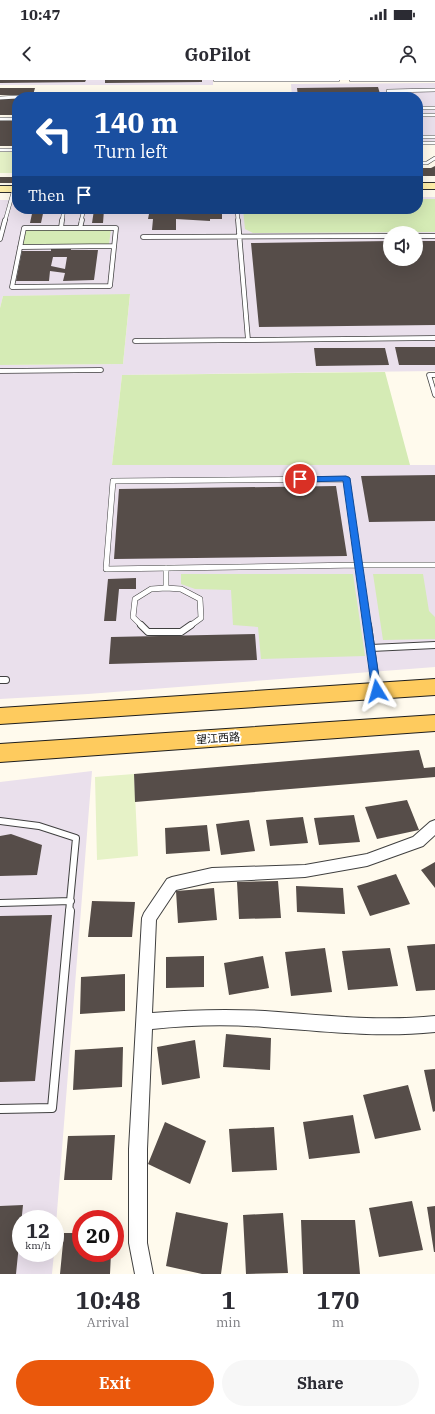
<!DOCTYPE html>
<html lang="en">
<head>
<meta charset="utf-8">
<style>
  :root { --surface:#fff; --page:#f7f7f7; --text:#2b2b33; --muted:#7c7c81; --accent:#ea580c }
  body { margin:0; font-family:"IBM Plex Serif","Noto Sans SC",serif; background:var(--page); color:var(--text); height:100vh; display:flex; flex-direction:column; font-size:15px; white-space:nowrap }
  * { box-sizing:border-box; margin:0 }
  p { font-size:13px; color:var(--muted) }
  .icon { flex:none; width:22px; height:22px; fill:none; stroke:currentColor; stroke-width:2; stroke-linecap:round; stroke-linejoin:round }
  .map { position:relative; height:1194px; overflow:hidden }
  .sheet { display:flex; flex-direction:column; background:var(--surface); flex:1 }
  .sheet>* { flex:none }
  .top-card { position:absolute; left:12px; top:12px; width:411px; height:122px; border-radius:16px; box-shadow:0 4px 16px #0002; background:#1a4fa0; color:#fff; overflow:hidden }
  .buttons { position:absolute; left:383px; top:146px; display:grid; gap:8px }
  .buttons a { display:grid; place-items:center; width:40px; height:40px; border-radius:50%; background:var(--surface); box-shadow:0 4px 16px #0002; font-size:20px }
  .speed { position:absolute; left:12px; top:1130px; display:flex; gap:8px; font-size:20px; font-weight:700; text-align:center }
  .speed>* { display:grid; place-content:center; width:52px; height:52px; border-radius:50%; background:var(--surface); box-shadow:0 4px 16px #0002; line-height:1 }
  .speed small { font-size:10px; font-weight:400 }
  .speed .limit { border:6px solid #d22; background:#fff; color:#111 }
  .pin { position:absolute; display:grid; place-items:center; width:34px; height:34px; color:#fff; margin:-17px; border:2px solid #fff; border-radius:50%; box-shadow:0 1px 4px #0007 }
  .me { position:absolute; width:44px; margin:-22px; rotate:352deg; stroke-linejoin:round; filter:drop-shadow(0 0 3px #0008) }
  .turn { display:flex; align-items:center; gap:14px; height:84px; padding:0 16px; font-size:18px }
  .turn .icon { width:52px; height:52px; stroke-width:2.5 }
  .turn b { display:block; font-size:28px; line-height:34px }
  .then { display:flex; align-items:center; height:38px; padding:0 16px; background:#0003; gap:8px; font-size:15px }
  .eta { display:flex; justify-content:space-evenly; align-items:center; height:68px; text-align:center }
  .eta b { font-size:24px; font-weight:700; line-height:28px }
  .cta { display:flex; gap:8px; margin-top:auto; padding:8px 16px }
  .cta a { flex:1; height:46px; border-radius:24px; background:var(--accent); color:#fff; font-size:16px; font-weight:700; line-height:46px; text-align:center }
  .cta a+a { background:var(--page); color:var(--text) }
  .status { display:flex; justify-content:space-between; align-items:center; height:28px; padding:0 20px; background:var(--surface); direction:ltr }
  .status svg { height:11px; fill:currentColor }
  header { display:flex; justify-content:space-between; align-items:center; height:52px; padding:0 16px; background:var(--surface); font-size:18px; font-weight:700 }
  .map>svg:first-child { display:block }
  .industrial { fill:#eae0ec; fill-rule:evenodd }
  .green { fill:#d5ebb5 }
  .pitch { fill:#e6f2c7 }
  .building { fill:#564d49; fill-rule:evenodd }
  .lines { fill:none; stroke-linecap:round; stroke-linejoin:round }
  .lane-far4-casing { stroke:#404040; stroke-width:4 }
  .lane-far3-casing { stroke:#404040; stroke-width:5.5 }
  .lane-far2-casing { stroke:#404040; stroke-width:6 }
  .lane-far1-casing { stroke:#404040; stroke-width:8 }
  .lane-casing { stroke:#404040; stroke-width:10 }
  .street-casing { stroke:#404040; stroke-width:2 }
  .secondary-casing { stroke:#2f2f2f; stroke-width:2 }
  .primary-casing { stroke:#1e1e1e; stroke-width:2 }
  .lane-far4 { stroke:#fff; stroke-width:3 }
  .lane-far3 { stroke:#fff; stroke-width:4 }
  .lane-far2 { stroke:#fff; stroke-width:5 }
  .lane-far1 { stroke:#fff; stroke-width:6 }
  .lane { stroke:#fff; stroke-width:8 }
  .street { fill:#fff; fill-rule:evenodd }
  .secondary { fill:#ffefa8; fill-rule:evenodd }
  .primary { fill:#fecb5e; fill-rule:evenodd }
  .route { fill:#1a73e8; stroke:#114b97 }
  .labels { text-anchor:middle; stroke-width:4; stroke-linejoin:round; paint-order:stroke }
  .street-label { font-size:11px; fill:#0d0d0d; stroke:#fff }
</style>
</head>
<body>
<div class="status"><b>10:47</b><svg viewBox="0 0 49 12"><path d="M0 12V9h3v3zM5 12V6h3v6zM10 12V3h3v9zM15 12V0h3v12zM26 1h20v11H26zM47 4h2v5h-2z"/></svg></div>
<header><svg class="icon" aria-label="back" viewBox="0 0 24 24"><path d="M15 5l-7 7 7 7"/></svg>GoPilot<svg class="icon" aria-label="person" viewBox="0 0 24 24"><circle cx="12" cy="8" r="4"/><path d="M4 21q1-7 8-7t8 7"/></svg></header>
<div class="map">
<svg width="435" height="1194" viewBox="0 0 435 1194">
  <rect width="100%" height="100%" fill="#fffaed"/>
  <!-- industrial -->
  <path class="industrial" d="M0,0H213V5H0Z
    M435,3V61H418V17H292L291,4Z
    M418,117H435V291L122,295L112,385H435V587L88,614L0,619V285L123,284L130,215L3,216L0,228V120H17V129H418ZM390,153H416V179H390Z
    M92,691L55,1157V1139H21V1173H54L52,1194H0V702Z"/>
  <!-- green -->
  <path class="green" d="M418,119H435V152L253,153L245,149L243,129H418Z
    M26,149H111L109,164L23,165Z
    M130,214L123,284L0,285V228L3,216Z
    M385,292L410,385H112L122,295Z
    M181,494H353L365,576L261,579L258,547L233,545L231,510L195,509L181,504Z
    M373,494H423L429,531L435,537V559L383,560Z"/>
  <!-- pitch -->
  <path class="pitch" d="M0,72H17V93H0Z
    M134,694L138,776L97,780L95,697Z"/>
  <!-- building -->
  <path class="building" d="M0,0H86L85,2L0,3Z
    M105,0H202V2L105,3Z
    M378,7L381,17H298L297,8Z
    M0,8H35L33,15H0Z
    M0,19H17V35H0Z
    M0,40H17V66H0Z
    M435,86V96H418V88H431Z
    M0,97H17V103H0Z
    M33,129H44L41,143H30Z
    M153,129H213L220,130L217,134H222V139H210V141L176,139V150H152L153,139H148L149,134H154L152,132Z
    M94,130H104L103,143H92Z
    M390,161V179H416V161H435V245L259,247L251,163Z
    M71,168V170H98L94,200L63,201L65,193L50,191L49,201H16L22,171H51V169ZM53,177H67L65,189L51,186Z
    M395,267H435V285H399Z
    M314,268H385L389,285L316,286Z
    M435,395V441L369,442L361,396Z
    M336,406L347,476L114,479L119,409Z
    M136,498V509H119L116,541H104L108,499Z
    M255,554L257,580L109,584L111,557Z
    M419,670L424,688L435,687V697L135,722L134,694Z
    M407,720L419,750L377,759L365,727Z
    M354,735L360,762L319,765L314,738Z
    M303,737L308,763L270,766L266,740Z
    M249,740L255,771L221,775L216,744Z
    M207,745L210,771L166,774L165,748Z
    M11,754L42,765L37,795L0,796V756Z
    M435,782V808L421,790Z
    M396,794L410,824L370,836L357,806Z
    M278,801L281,838L239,839L237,802Z
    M296,806L343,808L345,834L297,832Z
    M214,808L217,840L178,843L176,811Z
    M92,821L135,822L132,857H88Z
    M52,835L35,1001L0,1002V836Z
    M435,864V910L416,911L407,866Z
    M325,868L332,912L291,916L285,872Z
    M390,868L398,906L348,910L342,871Z
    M204,876V907L166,908V877Z
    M263,876L269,908L229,915L224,883Z
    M125,894V931L80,934L81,897Z
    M226,954L271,958L270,990L223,987Z
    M195,960L200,998L162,1005L157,967Z
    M123,967L122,1007L73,1010L75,970Z
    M435,989V1031L433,1032L424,990Z
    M408,1005L421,1050L375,1059L363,1015Z
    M353,1035L360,1073L309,1079L303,1042Z
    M165,1042L206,1061L190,1104L148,1084Z
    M274,1047L277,1090L232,1092L229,1049Z
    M115,1055L112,1100H64L68,1056Z
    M412,1121L423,1170L379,1177L369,1128Z
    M23,1125L16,1194H0V1126Z
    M435,1126V1172H434L427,1127Z
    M176,1132L228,1143L221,1194H202L166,1186Z
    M283,1133L288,1193L246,1194L243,1135Z
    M301,1140H355L360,1194H303Z
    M64,1153H81V1173H111L110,1194H60Z"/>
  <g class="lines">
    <!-- lane-far4 casing -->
    <g class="lane-far4-casing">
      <path id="lane-far4" d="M215,0H338
        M351,0H435
        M390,17L388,11L435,10
        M0,18L17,17
        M418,28H435
        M418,35H435
        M0,39H17
        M418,57H435
        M418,63H435
        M0,70H17
        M418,83H427L435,78
        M237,129L238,141
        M5,141L14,109
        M62,141L64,129
        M81,141L84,129"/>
    </g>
    <!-- lane-far3 casing -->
    <g class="lane-far3-casing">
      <path id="lane-far3" d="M62,140L61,148H24L12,207L110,206L116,148H80L82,140
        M238,140L248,260L435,258
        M61,148H80
        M416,156H435
        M143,157L390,156
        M0,159L5,140
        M20,167L114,166
        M135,261L248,260
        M0,291L101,290
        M435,295H429L435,315"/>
    </g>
    <!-- lane-far2 casing -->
    <g class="lane-far2-casing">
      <path id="lane-far2" d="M347,399L359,485L106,489L113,401Z
        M166,488V508
        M166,508L181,509L200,519L201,538L190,546
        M142,546L133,537L135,519L151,509L166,508
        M368,546L359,485H435"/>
    </g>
    <!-- lane-far1 casing -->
    <g class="lane-far1-casing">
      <path id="lane-far1" d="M141,545L148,552H181L191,545
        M368,545L377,611
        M371,568L435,565
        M0,600H6
        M0,741L39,746L76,758L69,832
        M0,823L71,821"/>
    </g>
    <!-- lane casing -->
    <g class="lane-casing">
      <path id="lane" d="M0,1029L52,1028L70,831"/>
    </g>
    <!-- street casing -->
    <g class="street-casing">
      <path id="street" d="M435,740V755L423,766L367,786L305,797L212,802L176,810L156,840L152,933C190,930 227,929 265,931C322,935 378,942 435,936V952C377,958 322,951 264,947C227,944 189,945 152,949L147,1069V1163L153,1194H135L129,1163V1069L142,838L144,833L167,799L172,797L212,788L305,785L367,774L413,757L430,742Z"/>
    </g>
    <!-- secondary casing -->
    <g class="secondary-casing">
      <path id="secondary" d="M418,103H435V109H418Z
        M0,106H17V112H0Z"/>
    </g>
    <!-- primary casing -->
    <g class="primary-casing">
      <path id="primary" d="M435,599V615L0,644V628Z
        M435,635V651L0,682V664Z"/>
    </g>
    <!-- lane-far4 -->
    <use href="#lane-far4" class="lane-far4"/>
    <!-- lane-far3 -->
    <use href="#lane-far3" class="lane-far3"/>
    <!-- lane-far2 -->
    <use href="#lane-far2" class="lane-far2"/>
    <!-- lane-far1 -->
    <use href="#lane-far1" class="lane-far1"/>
    <!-- lane -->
    <use href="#lane" class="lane"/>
    <!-- street -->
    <use href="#street" class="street"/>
    <!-- secondary -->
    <use href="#secondary" class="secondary"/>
    <!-- primary -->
    <use href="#primary" class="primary"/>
  </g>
  <!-- route -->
  <path class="route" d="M346,396L350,398L381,611L377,614L372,611L343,401L300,402L296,399L300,397Z"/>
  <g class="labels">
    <!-- street labels -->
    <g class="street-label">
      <text transform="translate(218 658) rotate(-4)" y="4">望江西路</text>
    </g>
  </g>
</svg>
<div class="buttons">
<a><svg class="icon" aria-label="sound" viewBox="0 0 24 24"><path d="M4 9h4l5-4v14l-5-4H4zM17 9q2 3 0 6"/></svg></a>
</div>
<div class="speed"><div>12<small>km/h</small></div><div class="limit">20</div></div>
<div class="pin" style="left:300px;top:399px;background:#d93025"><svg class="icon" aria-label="arrive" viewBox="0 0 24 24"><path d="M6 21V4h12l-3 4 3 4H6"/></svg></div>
<svg class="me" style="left:377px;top:611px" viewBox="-20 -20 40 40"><path d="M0-17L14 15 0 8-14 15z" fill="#1a73e8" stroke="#fff" stroke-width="4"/></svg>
<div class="top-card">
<div class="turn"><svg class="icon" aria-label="left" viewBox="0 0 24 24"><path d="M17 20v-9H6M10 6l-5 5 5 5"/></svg><div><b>140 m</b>Turn left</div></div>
<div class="then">Then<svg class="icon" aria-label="arrive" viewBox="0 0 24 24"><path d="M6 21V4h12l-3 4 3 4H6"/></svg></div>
</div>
</div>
<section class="sheet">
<div class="eta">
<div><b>10:48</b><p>Arrival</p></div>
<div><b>1</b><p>min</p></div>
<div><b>170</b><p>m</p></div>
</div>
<div class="cta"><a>Exit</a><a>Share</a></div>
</section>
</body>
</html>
